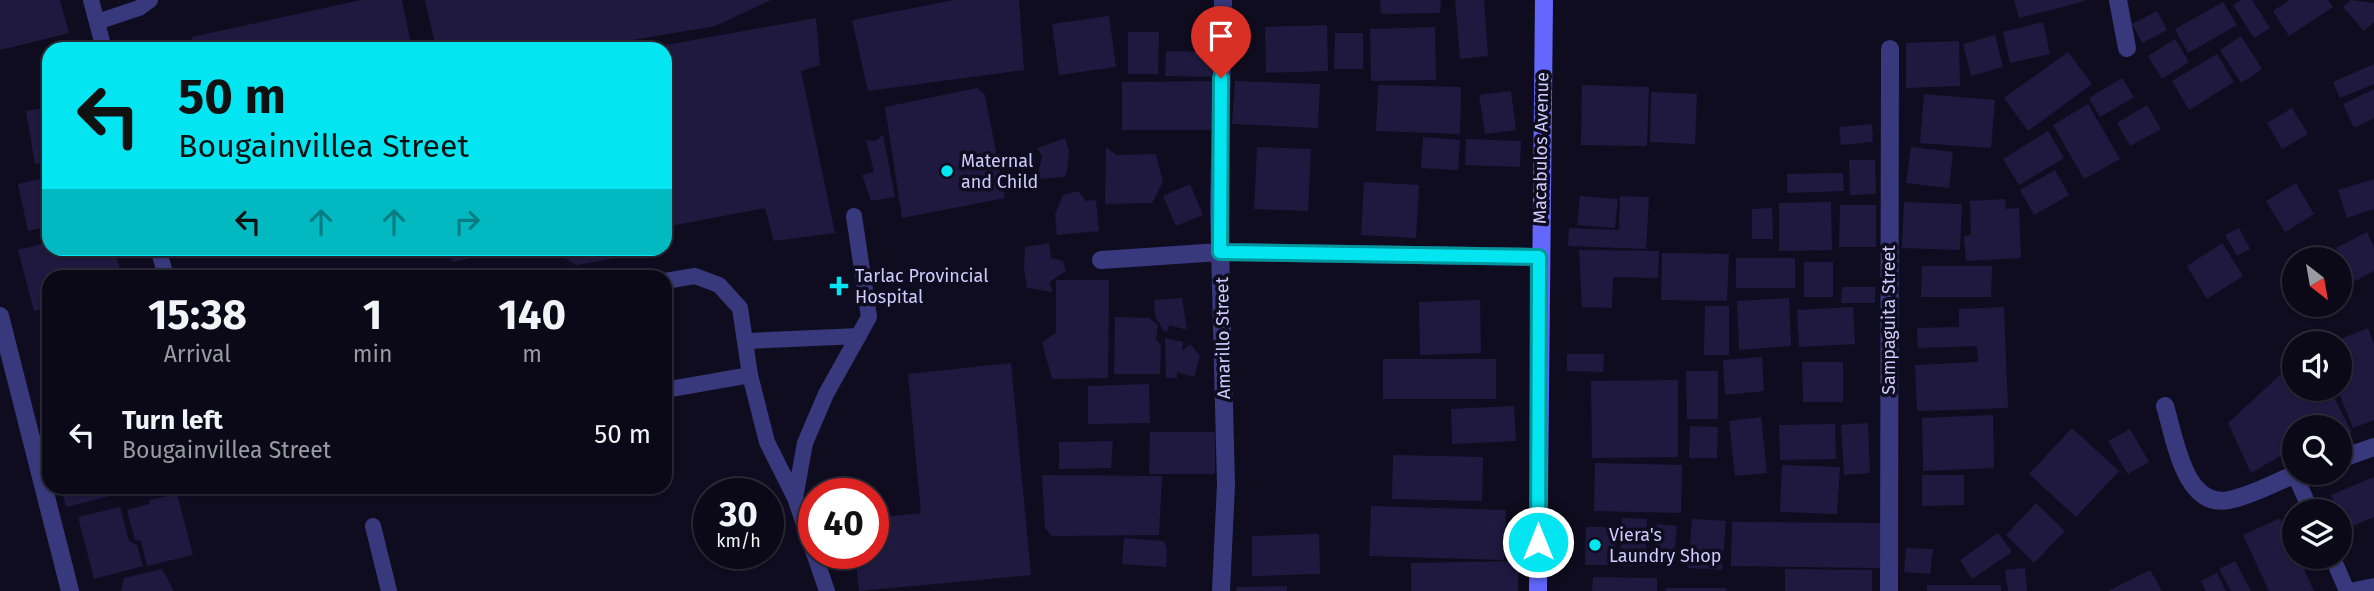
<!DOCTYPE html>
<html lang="en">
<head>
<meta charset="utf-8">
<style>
  :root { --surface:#0b0917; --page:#141220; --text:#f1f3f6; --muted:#9a9aa1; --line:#2b2a36 }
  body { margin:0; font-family:"Fira Sans",sans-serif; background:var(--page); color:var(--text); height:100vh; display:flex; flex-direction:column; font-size:26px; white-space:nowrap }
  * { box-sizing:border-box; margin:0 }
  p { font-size:23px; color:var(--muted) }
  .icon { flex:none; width:38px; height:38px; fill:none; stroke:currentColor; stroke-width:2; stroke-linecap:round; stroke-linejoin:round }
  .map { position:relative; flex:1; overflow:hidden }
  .panel { position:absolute; left:42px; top:270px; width:630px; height:224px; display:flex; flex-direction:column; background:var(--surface); border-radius:21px; box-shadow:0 2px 5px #0004,0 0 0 2px var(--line) }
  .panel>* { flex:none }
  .guide { position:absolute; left:42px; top:42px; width:630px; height:214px; border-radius:21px; box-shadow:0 2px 5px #0004,0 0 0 2px var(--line); background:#03e6f2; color:#111; overflow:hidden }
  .needle { width:46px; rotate:149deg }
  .controls { position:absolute; left:2282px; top:247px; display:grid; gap:14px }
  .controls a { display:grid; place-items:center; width:70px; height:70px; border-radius:50%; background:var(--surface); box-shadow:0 2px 5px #0004,0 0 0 2px var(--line); font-size:35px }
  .speed { position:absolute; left:693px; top:478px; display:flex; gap:14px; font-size:35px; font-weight:700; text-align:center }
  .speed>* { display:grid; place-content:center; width:91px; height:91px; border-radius:50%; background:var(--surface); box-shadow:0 2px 5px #0004,0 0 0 2px var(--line); line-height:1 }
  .speed small { font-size:18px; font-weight:400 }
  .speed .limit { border:10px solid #d22; background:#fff; color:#111 }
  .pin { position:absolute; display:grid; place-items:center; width:60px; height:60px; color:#fff; margin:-72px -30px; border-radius:50% 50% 50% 0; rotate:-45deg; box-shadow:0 0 7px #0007 }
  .pin .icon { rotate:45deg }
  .me { position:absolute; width:77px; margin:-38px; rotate:0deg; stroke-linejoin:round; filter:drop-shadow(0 0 5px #0008) }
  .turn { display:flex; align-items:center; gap:24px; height:147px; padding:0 21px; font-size:32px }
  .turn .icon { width:91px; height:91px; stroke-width:2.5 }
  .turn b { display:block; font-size:49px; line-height:60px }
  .lanes { display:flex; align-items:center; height:66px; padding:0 21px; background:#0003; justify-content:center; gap:35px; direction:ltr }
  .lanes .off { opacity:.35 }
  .eta { display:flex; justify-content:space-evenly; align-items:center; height:119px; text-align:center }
  .eta b { font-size:42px; font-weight:700; line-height:49px }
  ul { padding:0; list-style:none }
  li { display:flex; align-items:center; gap:21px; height:91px; padding:0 21px }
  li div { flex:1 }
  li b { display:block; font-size:26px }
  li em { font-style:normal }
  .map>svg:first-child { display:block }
  .building { fill:#1f193f }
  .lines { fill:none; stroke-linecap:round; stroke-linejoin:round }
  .lane { stroke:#38397d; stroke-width:16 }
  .street { stroke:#38397d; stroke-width:18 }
  .secondary { stroke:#6367fd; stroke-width:18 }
  .route-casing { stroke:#02969d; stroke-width:18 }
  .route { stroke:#03e6f2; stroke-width:12 }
  .poi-dot { fill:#03e6f2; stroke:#0f0c1f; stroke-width:2.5 }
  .labels { text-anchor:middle; stroke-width:7; stroke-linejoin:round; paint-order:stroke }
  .street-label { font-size:18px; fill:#cecbfe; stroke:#0f0c1f }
  .poi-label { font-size:18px; fill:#cecbfe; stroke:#0f0c1f; text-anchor:start }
</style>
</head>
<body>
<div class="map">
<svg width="2374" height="591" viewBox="0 0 2374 591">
  <rect width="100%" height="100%" fill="#0f0c1f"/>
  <!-- building -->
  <path class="building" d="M0,0H60L69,33L0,50Z
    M361,0H402L412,49H195L192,37Z
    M425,0H771L715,26L580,49H436Z
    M954,0H1019L1024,70L868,91L852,20Z
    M1380,0H1441L1440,13L1381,14Z
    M1455,0H1484L1488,56L1460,59Z
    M2014,0H2085V1L2019,18Z
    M2241,0H2252L2270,28L2254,38L2233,5Z
    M2290,0H2328L2333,7L2289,36L2273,11Z
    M2351,0L2374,3V22L2364,31L2343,7Z
    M2223,2L2237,25L2188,53L2175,29Z
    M2157,11L2167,30L2142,43L2132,24Z
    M1109,16L1116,67L1059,75L1052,24Z
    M816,18L820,65L801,71L835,233L774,241L765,208L665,227V49L649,48Z
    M2043,22L2050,54L2010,63L2003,32Z
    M1327,25L1328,71L1266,73L1265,27Z
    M1435,27L1436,80L1371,81L1370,29Z
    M1128,32H1159L1158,74H1128Z
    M1335,33H1363V69H1334Z
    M1995,35L2003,67L1971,76L1963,44Z
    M2241,36L2262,69L2241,83L2220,50Z
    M2175,39L2189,62L2162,79L2148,56Z
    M1959,41L1960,86L1906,88V43Z
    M1166,51L1212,52V77L1165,76Z
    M2068,52L2092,84L2028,131L2004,98Z
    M2217,54L2234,82L2189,110L2172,81Z
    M2374,64V84L2340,98L2333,82Z
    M2122,78L2134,97L2100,117L2089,98Z
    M1218,81V130H1122V82Z
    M1235,81L1320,84L1318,128L1232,124Z
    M1378,85L1461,87L1460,134L1376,131Z
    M1582,85L1649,87L1647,146L1581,145Z
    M977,88L985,95L1005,198L902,218L885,107Z
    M2374,89V118L2354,128L2343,104Z
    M1511,91L1516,130L1485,134L1479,95Z
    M1651,92L1697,94L1695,144L1650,142Z
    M1924,94L1995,100L1991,148L1920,143Z
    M2088,104L2120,159L2084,179L2053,125Z
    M2147,105L2161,129L2130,146L2117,123Z
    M49,107V162L35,164L26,111Z
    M2292,108L2308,134L2282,149L2267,123Z
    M1872,124L1873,142L1841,145L1839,127Z
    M2048,131L2064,158L2019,185L2003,159Z
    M883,135L895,197L871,201L862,175L874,172L866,140L875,141Z
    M1423,137L1460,140L1458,170L1421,168Z
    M1065,138L1069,151L1067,173L1064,177L1037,179L1042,156L1037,148Z
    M1466,139L1521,141L1520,167L1465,165Z
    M1106,147L1116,155L1156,154L1163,182L1152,203L1105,204Z
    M1257,147L1311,149L1308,211L1254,209Z
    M1911,147L1953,152L1949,188L1906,183Z
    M1849,160H1875L1876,194L1850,195Z
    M2055,170L2069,195L2034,215L2020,190Z
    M1843,173L1844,191L1787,193V174Z
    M49,177V226L28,231L18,184Z
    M2374,179V209L2347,218L2338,190Z
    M1364,182L1419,185L1416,238L1361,235Z
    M2296,183L2314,214L2285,232L2266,201Z
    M1190,184L1203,215L1176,226L1163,196Z
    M1078,191L1086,201L1096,200L1099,231L1057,235L1055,215L1063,195Z
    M1580,196L1618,199L1615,228L1577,225Z
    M1620,196L1649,197L1646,249L1568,246L1569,228L1619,230Z
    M2005,199L2006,209L2019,208L2021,258L1966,261L1964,236L1971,235L1970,201Z
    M1831,202L1832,250L1779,251V203Z
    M1904,202L1962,204L1960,250L1902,248Z
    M1840,205H1876V247H1839Z
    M1772,208L1773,239H1752V209Z
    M2239,228L2250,249L2237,256L2225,235Z
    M2367,232L2374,247V271L2353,282L2336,248Z
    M49,242V248H114L122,276H49V307L34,311L18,250Z
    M1049,243L1051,258L1063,261L1066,271L1049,282L1053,292L1027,288L1024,269L1025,247Z
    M2222,243L2243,276L2207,299L2187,266Z
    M2325,247L2329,259H2292Z
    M443,248H510V250L453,262Z
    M557,248H627L628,256L576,265L560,255Z
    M1579,250L1659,251L1658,278L1613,277L1612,308L1582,307Z
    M1662,253L1729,254L1727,301L1661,300Z
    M1736,258H1795V288H1736Z
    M1804,262H1833V297H1804Z
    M1922,266H1992L1991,297H1921Z
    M1056,280H1109L1108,378L1052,379L1042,342L1056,333Z
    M1842,287H1875V303H1841Z
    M1182,298L1187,330L1169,325L1167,332L1164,331L1155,316L1154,300Z
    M1789,298L1791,346L1739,350L1737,301Z
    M1480,300L1481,353L1420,355L1419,302Z
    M1705,306H1729V355H1704Z
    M1853,307L1855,344L1799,347L1797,310Z
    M2004,307L2008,408L1917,411L1915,365L1978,362L1977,346L1918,348L1917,328L1959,327V309Z
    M1115,317L1149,318L1158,325L1156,339L1161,346L1160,374H1114Z
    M2368,328L2374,344V420L2353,428L2337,388H2340V343H2331Z
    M1165,338L1183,342L1182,351L1190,344L1200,356L1194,377L1177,372V378H1166Z
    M1567,354H1604L1603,372L1567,371Z
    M1762,357L1764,391L1725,395L1723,360Z
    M1383,359H1496V399H1383Z
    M1802,362H1843V402H1803Z
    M2294,362V388H2329L2352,432L2340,439V427H2294V448L2251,473L2228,423Z
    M1011,363L1031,575L859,591L855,553H873V518L921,513L908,374Z
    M1686,371H1718V419H1687Z
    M1678,380V457L1592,458L1591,381Z
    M1149,384L1150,423L1088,424V386Z
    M1514,406L1516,441L1452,444L1451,409Z
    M1993,415L1994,468L1923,471L1922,418Z
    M1761,417L1767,473L1735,476L1729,421Z
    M1868,423L1870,473L1844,475L1841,425Z
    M1835,424L1836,459L1780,460L1779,425Z
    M1690,426L1718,427L1717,458H1689Z
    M2072,428L2119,471L2076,517L2029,474Z
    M2130,429L2149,462L2128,474L2108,441Z
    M1150,432H1215V474H1149Z
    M1113,441L1111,468L1059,469V442Z
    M1393,455L1483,457L1482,501L1392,499Z
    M1595,463L1682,465L1681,513L1594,511Z
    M1782,465L1840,467L1837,514L1780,512Z
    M1042,475L1162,476L1159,535L1052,536L1045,528Z
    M1922,475H1964V505L1922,506Z
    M2374,477V517L2346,529L2331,495Z
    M61,486H146V487L66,507Z
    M177,494L193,555L147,566L141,541L135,540L127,510L150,504L149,500Z
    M2036,503L2065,531L2034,563L2006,535Z
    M1371,506L1506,510L1504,560L1369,556Z
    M120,507L129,541L137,545L143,566L94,579L78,517Z
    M1622,518L1647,519L1646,566H1620Z
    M2280,518L2294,548V556H2298L2314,591H2269L2243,535Z
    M1692,519L1726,521L1722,570L1688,568Z
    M1732,522L1881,523L1880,568L1731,566Z
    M1657,524L1677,526L1673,565L1653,563Z
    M1586,527H1616L1615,565H1585Z
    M1998,533L2012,552L1972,579L1960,560Z
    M1319,534L1320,574L1252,576V536Z
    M1124,538L1164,541L1167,549L1166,567L1122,564Z
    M1906,548L1933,549L1930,574L1904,572Z
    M1518,561V591H1411V563Z
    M2235,561L2251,591H2231L2219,569Z
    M2025,568L2027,591H2008L2005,570Z
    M162,569L174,591H121L124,578Z
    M1785,569L1872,570V591H1785Z
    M2150,570L2162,591H2108Z
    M2217,573L2226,591H2206L2201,581Z
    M1593,577L1657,578V591H1592Z
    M1927,585H2001V591H1927Z
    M1287,586V591H1236L1237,587Z
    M1666,588H1726V591H1666Z"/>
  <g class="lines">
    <!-- lane -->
    <path class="lane" d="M91,0L104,49
      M97,22L139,8L150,0
      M158,248L166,276
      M665,281L695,276L719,285L740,308L750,375L767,442L795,498L827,591
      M747,341L859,336
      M665,390L750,375
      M2295,475L2311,511
      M795,498L805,443L826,394L869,317L854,216
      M373,526L389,591
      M2332,556L2347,591
      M2350,591L2374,586"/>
    <!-- street -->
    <path class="street" d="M2118,0L2127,48
      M1101,260L1220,252L1539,257
      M0,316L70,591
      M2165,406C2175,438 2184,509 2229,500C2254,495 2277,481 2301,472
      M2340,459L2374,447
      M1221,591L1226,484L1219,209L1223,0
      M1889,591L1890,49"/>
    <!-- secondary -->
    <path class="secondary" d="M1538,591L1544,0"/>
  </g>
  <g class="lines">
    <!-- route casing -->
    <g class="route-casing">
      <path id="route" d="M1221,78L1220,252L1539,257L1538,542"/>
    </g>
    <!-- route -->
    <use href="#route" class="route"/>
  </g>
  <!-- markers -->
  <g class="poi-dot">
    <circle cx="947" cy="171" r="7"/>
    <path d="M835.5 275.5h7v7h7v7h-7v7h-7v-7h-7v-7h7z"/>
    <circle cx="1595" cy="545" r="7"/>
  </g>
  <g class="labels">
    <!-- street labels -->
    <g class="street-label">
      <text transform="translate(1541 148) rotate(-89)" y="6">Macabulos Avenue</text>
      <text transform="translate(1889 320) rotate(-90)" y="6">Sampaguita Street</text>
      <text transform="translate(1223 338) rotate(-91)" y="6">Amarillo Street</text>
    </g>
    <!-- poi labels -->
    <g class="poi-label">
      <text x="961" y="167">Maternal<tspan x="961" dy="21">and Child</tspan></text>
      <text x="855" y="282">Tarlac Provincial<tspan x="855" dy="21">Hospital</tspan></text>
      <text x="1609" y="541">Viera's<tspan x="1609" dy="21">Laundry Shop</tspan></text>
    </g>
  </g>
</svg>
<div class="controls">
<a><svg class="needle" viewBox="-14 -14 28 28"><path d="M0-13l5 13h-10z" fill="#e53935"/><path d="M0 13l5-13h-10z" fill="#9a9aa1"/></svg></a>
<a><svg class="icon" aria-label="sound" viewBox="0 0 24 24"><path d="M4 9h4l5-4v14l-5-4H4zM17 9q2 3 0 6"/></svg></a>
<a><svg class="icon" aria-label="search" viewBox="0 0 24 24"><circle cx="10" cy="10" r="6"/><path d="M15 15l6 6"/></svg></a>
<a><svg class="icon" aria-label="layers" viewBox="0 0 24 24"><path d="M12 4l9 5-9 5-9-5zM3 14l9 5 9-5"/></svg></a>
</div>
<div class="speed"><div>30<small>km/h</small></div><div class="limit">40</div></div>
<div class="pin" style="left:1221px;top:78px;background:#d93025"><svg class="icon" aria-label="arrive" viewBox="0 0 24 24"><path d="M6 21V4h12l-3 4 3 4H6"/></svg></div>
<svg class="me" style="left:1538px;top:542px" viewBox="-20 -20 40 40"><circle r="17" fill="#03e6f2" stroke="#fff" stroke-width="3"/><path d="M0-11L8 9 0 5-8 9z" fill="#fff"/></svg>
<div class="guide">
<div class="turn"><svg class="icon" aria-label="left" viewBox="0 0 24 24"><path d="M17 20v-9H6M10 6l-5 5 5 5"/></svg><div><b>50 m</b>Bougainvillea Street</div></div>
<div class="lanes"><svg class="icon" aria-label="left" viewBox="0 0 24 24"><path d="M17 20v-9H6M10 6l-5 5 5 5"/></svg><svg class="icon off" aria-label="ahead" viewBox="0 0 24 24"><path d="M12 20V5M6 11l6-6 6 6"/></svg><svg class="icon off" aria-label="ahead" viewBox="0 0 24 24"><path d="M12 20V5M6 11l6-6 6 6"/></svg><svg class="icon off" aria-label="right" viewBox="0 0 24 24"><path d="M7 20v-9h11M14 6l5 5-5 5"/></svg></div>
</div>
<section class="panel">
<div class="eta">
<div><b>15:38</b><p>Arrival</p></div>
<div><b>1</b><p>min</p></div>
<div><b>140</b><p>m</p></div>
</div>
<ul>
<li><svg class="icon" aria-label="left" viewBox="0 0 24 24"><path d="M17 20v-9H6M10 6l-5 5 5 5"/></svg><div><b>Turn left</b><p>Bougainvillea Street</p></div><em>50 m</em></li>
</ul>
</section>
</div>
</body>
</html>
